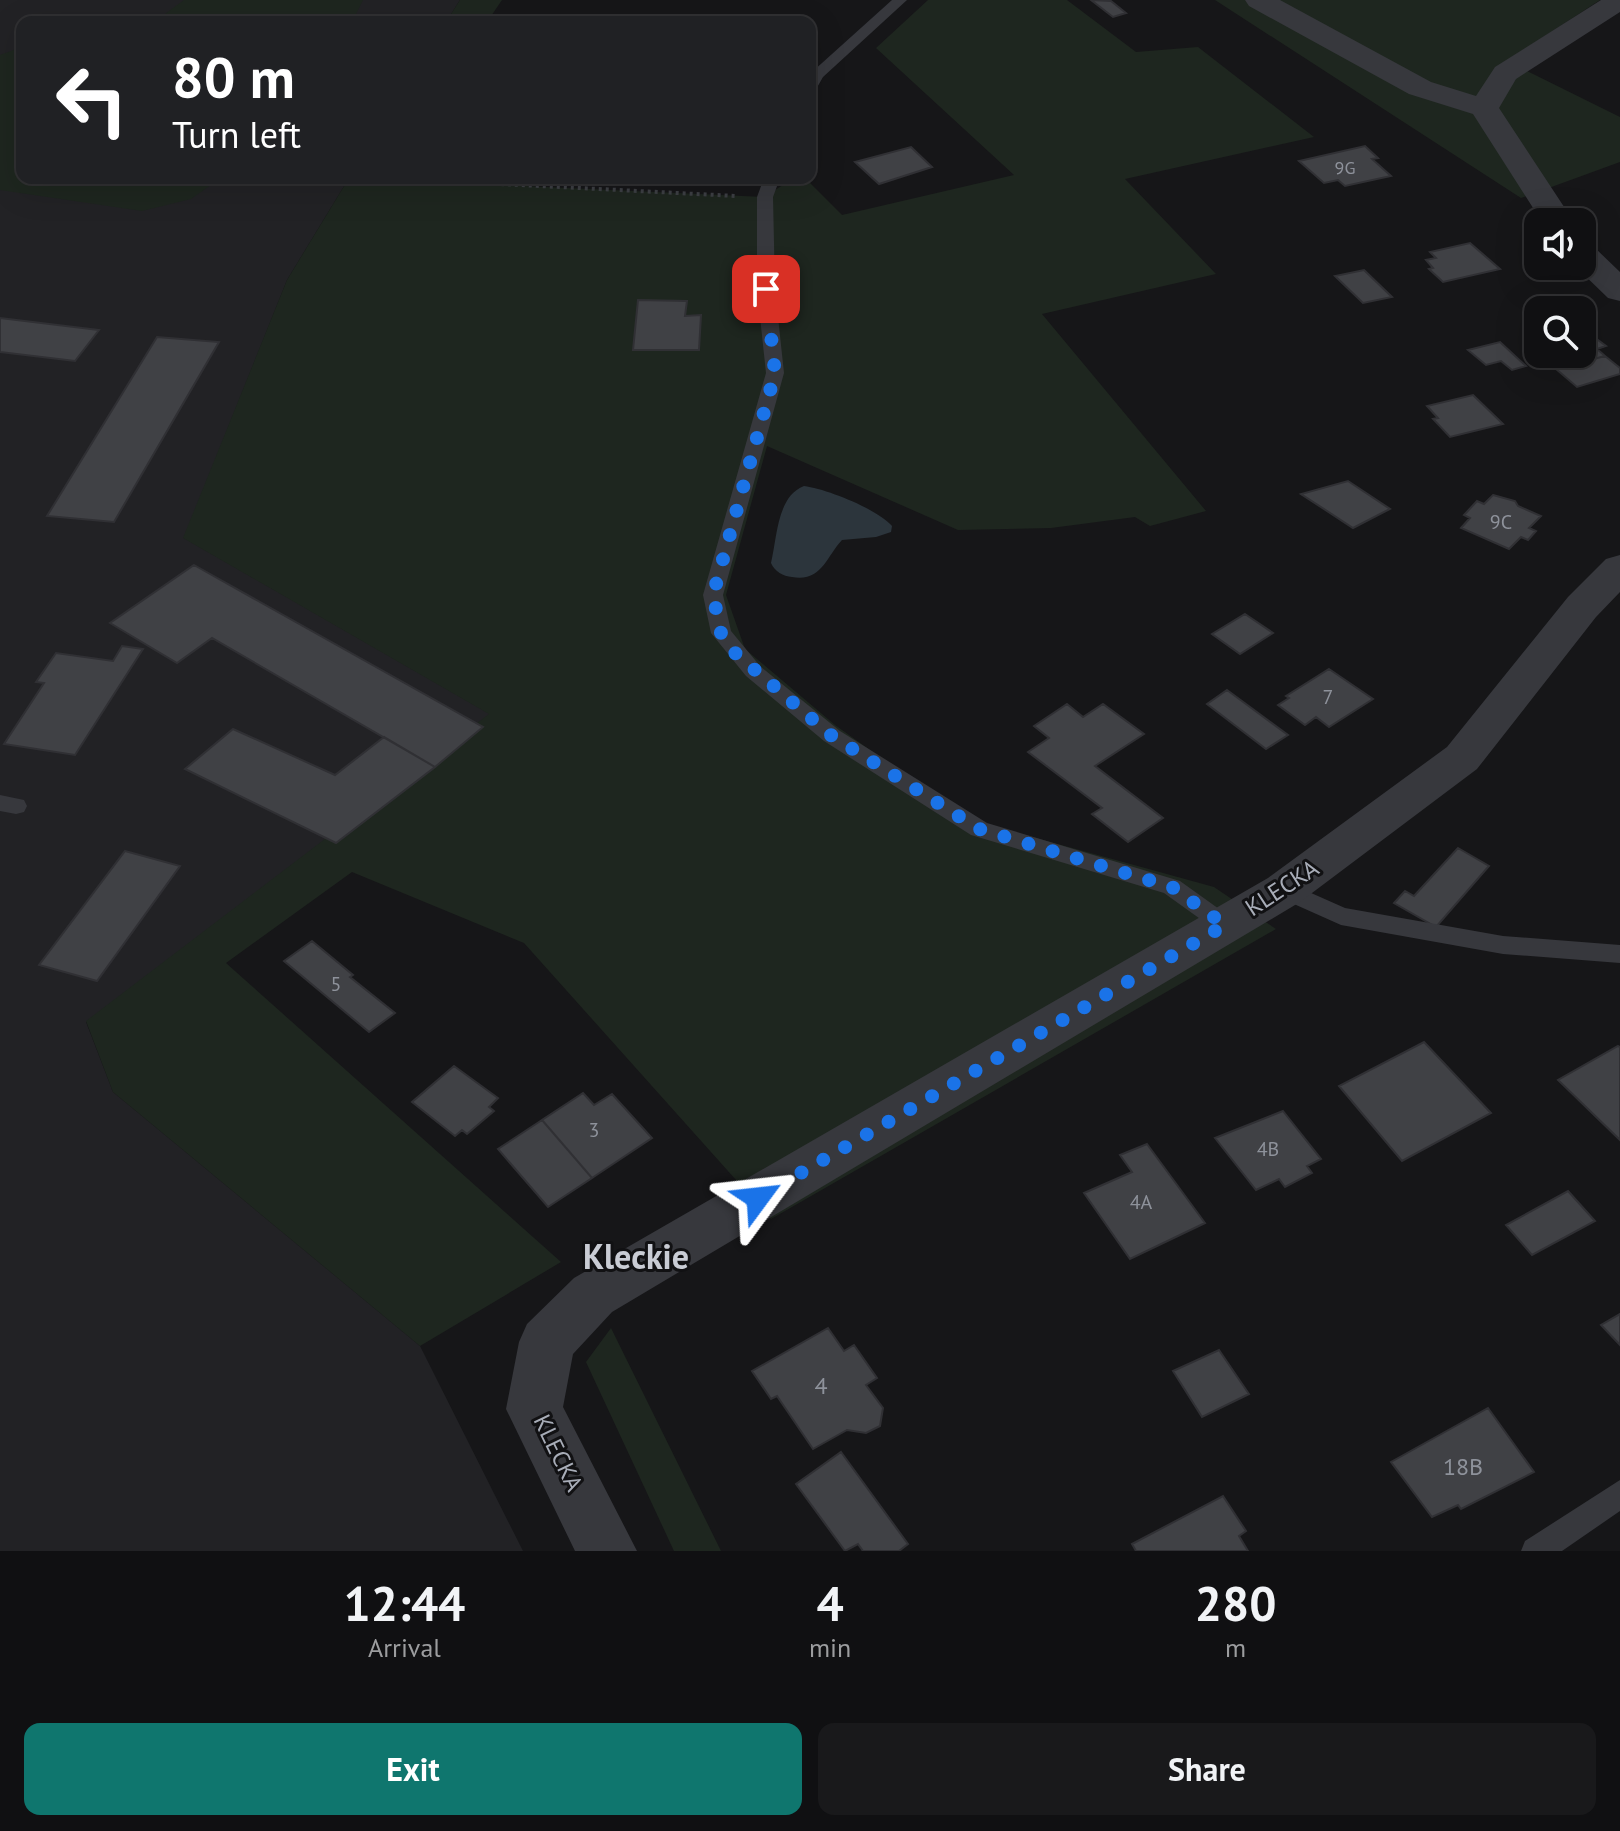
<!DOCTYPE html>
<html lang="en">
<head>
<meta charset="utf-8">
<style>
  :root { --surface:#101012; --page:#19191b; --text:#f1f3f6; --muted:#9c9d9f; --line:#303032; --accent:#0f766e }
  body { margin:0; font-family:"PT Sans",sans-serif; background:var(--page); color:var(--text); height:100vh; display:flex; flex-direction:column; font-size:30px; white-space:nowrap }
  * { box-sizing:border-box; margin:0 }
  p { font-size:26px; color:var(--muted) }
  .icon { flex:none; width:44px; height:44px; fill:none; stroke:currentColor; stroke-width:2; stroke-linecap:round; stroke-linejoin:round }
  .map { position:relative; height:1551px; overflow:hidden }
  .sheet { display:flex; flex-direction:column; background:var(--surface); flex:1 }
  .sheet>* { flex:none }
  .hud { position:absolute; left:16px; top:16px; width:800px; height:168px; border-radius:16px; box-shadow:0 8px 32px #0002,0 0 0 2px var(--line); background:#202124; color:#fff; overflow:hidden }
  .controls { position:absolute; left:1524px; top:208px; display:grid; gap:16px }
  .controls a { display:grid; place-items:center; width:72px; height:72px; border-radius:16px; background:var(--surface); box-shadow:0 8px 32px #0002,0 0 0 2px var(--line); font-size:40px }
  .pin { position:absolute; display:grid; place-items:center; width:68px; height:68px; color:#fff; margin:-34px; border-radius:16px; box-shadow:0 4px 12px #0006 }
  .me { position:absolute; width:88px; margin:-44px; rotate:60deg; stroke-linejoin:round; filter:drop-shadow(0 0 6px #0008) }
  .turn { display:flex; align-items:center; gap:28px; height:168px; padding:0 24px; font-size:36px }
  .turn .icon { width:104px; height:104px; stroke-width:2.5 }
  .turn b { display:block; font-size:56px; line-height:68px }
  .eta { display:flex; justify-content:space-evenly; align-items:center; height:136px; text-align:center }
  .eta b { font-size:48px; font-weight:800; line-height:56px }
  .button { display:flex; gap:16px; margin-top:auto; padding:16px 24px }
  .button a { flex:1; height:92px; border-radius:16px; background:var(--accent); color:#fff; font-size:32px; font-weight:800; line-height:92px; text-align:center }
  .button a+a { background:var(--page); color:var(--text) }
  .map>svg:first-child { display:block }
  .built { fill:#222225 }
  .green { fill:#1e261f }
  .water { fill:#2c353c }
  .building { fill:#404145; stroke:#303034; stroke-width:2 }
  .lines { fill:none; stroke-linecap:round; stroke-linejoin:round }
  .path { stroke:#3d3f44; stroke-width:4; stroke-dasharray:3 4; stroke-linecap:butt }
  .lane { fill:#37383d; fill-rule:evenodd }
  .street { fill:#37383d; fill-rule:evenodd }
  .route { stroke:#1a73e8; stroke-width:14; stroke-dasharray:0 25.2 }
  .labels { text-anchor:middle; stroke-width:6; stroke-linejoin:round; paint-order:stroke }
  .far-number-label { font-size:18px; fill:#8e929b }
  .number-label { font-size:20px; fill:#8e929b }
  .street-label { font-size:24px; fill:#a8adb8; stroke:#111113 }
  .near-number-label { font-size:24px; fill:#8e929b }
  .near-quarter-label { font-size:34px; font-weight:bold; fill:#c9ccd4; stroke:#111113 }
</style>
</head>
<body>
<div class="map">
<svg width="1620" height="1551" viewBox="0 0 1620 1551">
  <rect width="100%" height="100%" fill="#161618"/>
  <!-- built -->
  <path class="built" d="M0,0H460L446,22H22V178H349L287,280L184,538L490,714L86,1022L113,1092L420,1346L523,1551H0Z"/>
  <!-- green -->
  <path class="green" d="M184,0H363L352,22H154Z
    M460,0H502L487,22H446Z
    M928,0H1067L1136,52L1198,47L1314,137L1125,179L1216,274L1042,314L1206,511L1150,526L1135,517L1051,528L958,530L767,446L726,595L745,649L835,725L905,775L981,823L1214,887L1276,929L771,1219L524,943L352,872L226,963L561,1262L420,1346L113,1092L86,1021L489,714L183,538L287,280L349,178L765,197L793,178H805L842,215L1014,175L876,48Z
    M1215,0H1600L1507,61L1620,117V162L1521,198Z
    M22,47V178H221L191,199L142,211L0,190V55Z
    M611,1328L721,1551H674L586,1362Z"/>
  <!-- water -->
  <path class="water" d="M804,486C827,489 877,509 892,526L891,532L876,537L842,540C826,557 822,582 792,577C783,576 775,572 771,563C777,538 777,496 804,486Z"/>
  <!-- building -->
  <path class="building" d="M1091,0L1111,1L1126,13L1113,17Z
    M1365,146L1378,158L1372,159L1391,176L1345,186L1338,180L1324,183L1299,161Z
    M911,147L932,167L879,184L855,162Z
    M1470,243L1500,269L1443,282L1429,269L1433,268L1426,260L1436,258L1430,252Z
    M1364,270L1392,297L1363,303L1335,276Z
    M638,300L687,301L685,316L701,315L699,350H633Z
    M0,318L99,330L75,361L0,352Z
    M1582,336L1585,339L1594,337L1606,346L1597,349L1605,356L1567,366L1553,354H1582Z
    M157,337L219,342L114,522L47,516Z
    M1500,342L1526,366L1512,370L1501,361L1486,365L1468,350Z
    M1605,356L1620,368V374L1577,387L1556,369Z
    M1473,395L1503,424L1450,437L1433,419L1438,418L1427,406Z
    M1348,481L1390,509L1353,528L1301,494Z
    M1493,495L1515,501L1518,506L1541,516L1529,528L1536,531L1528,540L1521,537L1509,549L1461,528L1470,518L1464,515L1477,501L1484,504Z
    M194,565L483,727L435,767L212,638L177,663L110,623Z
    M1245,614L1273,633L1240,654L1212,634Z
    M122,646L143,649L75,755L4,744L44,683L36,682L56,653L113,661Z
    M1329,669L1373,699L1329,727L1316,717L1305,725L1278,705L1289,698L1286,696Z
    M1227,690L1288,735L1266,749L1207,704Z
    M1067,704L1083,717L1103,704L1144,734L1095,766L1163,818L1128,842L1092,814L1102,808L1028,752L1049,738L1034,726Z
    M233,729L335,775L384,737L435,767L336,843L185,769Z
    M1458,848L1489,866L1436,927L1394,903L1405,891L1414,896Z
    M125,851L180,866L97,981L39,965Z
    M312,941L353,975L350,977L395,1013L369,1032L284,961Z
    M1424,1042L1491,1113L1402,1161L1339,1086Z
    M1618,1046L1620,1047V1140L1558,1080Z
    M454,1066L498,1098L489,1107L494,1111L467,1134L462,1130L455,1136L412,1102Z
    M583,1093L594,1105L612,1094L652,1138L592,1178L542,1120Z
    M1283,1111L1321,1159L1307,1166L1312,1173L1285,1187L1279,1179L1256,1190L1215,1138Z
    M542,1120L592,1178L548,1207L498,1149Z
    M1147,1144L1205,1223L1130,1259L1084,1193L1132,1172L1120,1155Z
    M1568,1191L1595,1221L1532,1255L1506,1225Z
    M1620,1314V1345L1601,1325Z
    M828,1328L844,1351L854,1345L877,1378L866,1385L883,1408L880,1426L866,1433L847,1430L813,1449L777,1396L771,1399L752,1371Z
    M1219,1350L1249,1394L1202,1417L1173,1371Z
    M1488,1408L1534,1472L1461,1509L1458,1505L1432,1517L1391,1462Z
    M841,1452L908,1544L899,1551H863L858,1544L845,1551L796,1484Z
    M1223,1496L1246,1531L1239,1536L1248,1551H1136L1132,1544Z"/>
  <g class="lines">
    <!-- path -->
    <path class="path" d="M403,179L736,196"/>
    <!-- lane -->
    <path class="lane" d="M892,0H907L823,77L815,91L810,92L812,72Z
      M764,178H780L773,197L775,289L784,373L723,595L731,631L760,666L840,731L987,823L1180,881L1233,919L1237,925L1233,931L1225,934L1217,931L1164,893L971,835L824,741L746,676L711,633L703,595L766,373L757,289V197Z
      M0,795L24,800L27,806L24,812L16,814L0,811Z
      M1284,881L1345,908L1503,936L1620,945V963L1503,954L1341,925L1276,896L1272,890L1276,884Z
      M1620,1480V1511L1562,1551H1521L1525,1541Z"/>
    <!-- street -->
    <path class="street" d="M1245,0H1280L1431,82L1476,96L1495,67L1601,0H1620V12L1516,79L1499,108L1574,222H1542L1473,114L1409,94L1249,6Z
      M1582,244L1594,247L1620,272V301L1608,298L1575,266H1582Z
      M1620,555V592L1596,617L1477,769L1300,902L612,1312L573,1354L563,1407L637,1551H575L506,1409L519,1342L527,1324L574,1278L1268,878L1447,747L1568,597L1606,559Z"/>
  </g>
  <g class="lines">
    <!-- route -->
    <path class="route" d="M758,1198L1225,925L1172,887L979,829L832,736L734,652L721,633L713,595L775,373L766,289"/>
  </g>
  <g class="labels">
    <!-- far-number labels -->
    <g class="far-number-label">
      <text x="1345" y="174">9G</text>
    </g>
    <!-- number labels -->
    <g class="number-label">
      <text x="1501" y="529">9C</text>
      <text x="1328" y="704">7</text>
      <text x="336" y="991">5</text>
      <text x="594" y="1137">3</text>
      <text x="1268" y="1156">4B</text>
      <text x="1141" y="1209">4A</text>
    </g>
    <!-- street labels -->
    <g class="street-label">
      <text transform="translate(1282 888) rotate(-33)" y="8">KLECKA</text>
      <text transform="translate(558 1453) rotate(64)" y="8">KLECKA</text>
    </g>
    <!-- near-number labels -->
    <g class="near-number-label">
      <text x="821" y="1394">4</text>
      <text x="1463" y="1475">18B</text>
    </g>
    <!-- near-quarter labels -->
    <g class="near-quarter-label">
      <text x="636" y="1269">Kleckie</text>
    </g>
  </g>
</svg>
<div class="controls">
<a><svg class="icon" aria-label="sound" viewBox="0 0 24 24"><path d="M4 9h4l5-4v14l-5-4H4zM17 9q2 3 0 6"/></svg></a>
<a><svg class="icon" aria-label="search" viewBox="0 0 24 24"><circle cx="10" cy="10" r="6"/><path d="M15 15l6 6"/></svg></a>
</div>
<div class="pin" style="left:766px;top:289px;background:#d93025"><svg class="icon" aria-label="arrive" viewBox="0 0 24 24"><path d="M6 21V4h12l-3 4 3 4H6"/></svg></div>
<svg class="me" style="left:758px;top:1198px" viewBox="-20 -20 40 40"><path d="M0-17L14 15 0 8-14 15z" fill="#1a73e8" stroke="#fff" stroke-width="4"/></svg>
<div class="hud">
<div class="turn"><svg class="icon" aria-label="left" viewBox="0 0 24 24"><path d="M17 20v-9H6M10 6l-5 5 5 5"/></svg><div><b>80 m</b>Turn left</div></div>
</div>
</div>
<section class="sheet">
<div class="eta">
<div><b>12:44</b><p>Arrival</p></div>
<div><b>4</b><p>min</p></div>
<div><b>280</b><p>m</p></div>
</div>
<div class="button"><a>Exit</a><a>Share</a></div>
</section>
</body>
</html>
